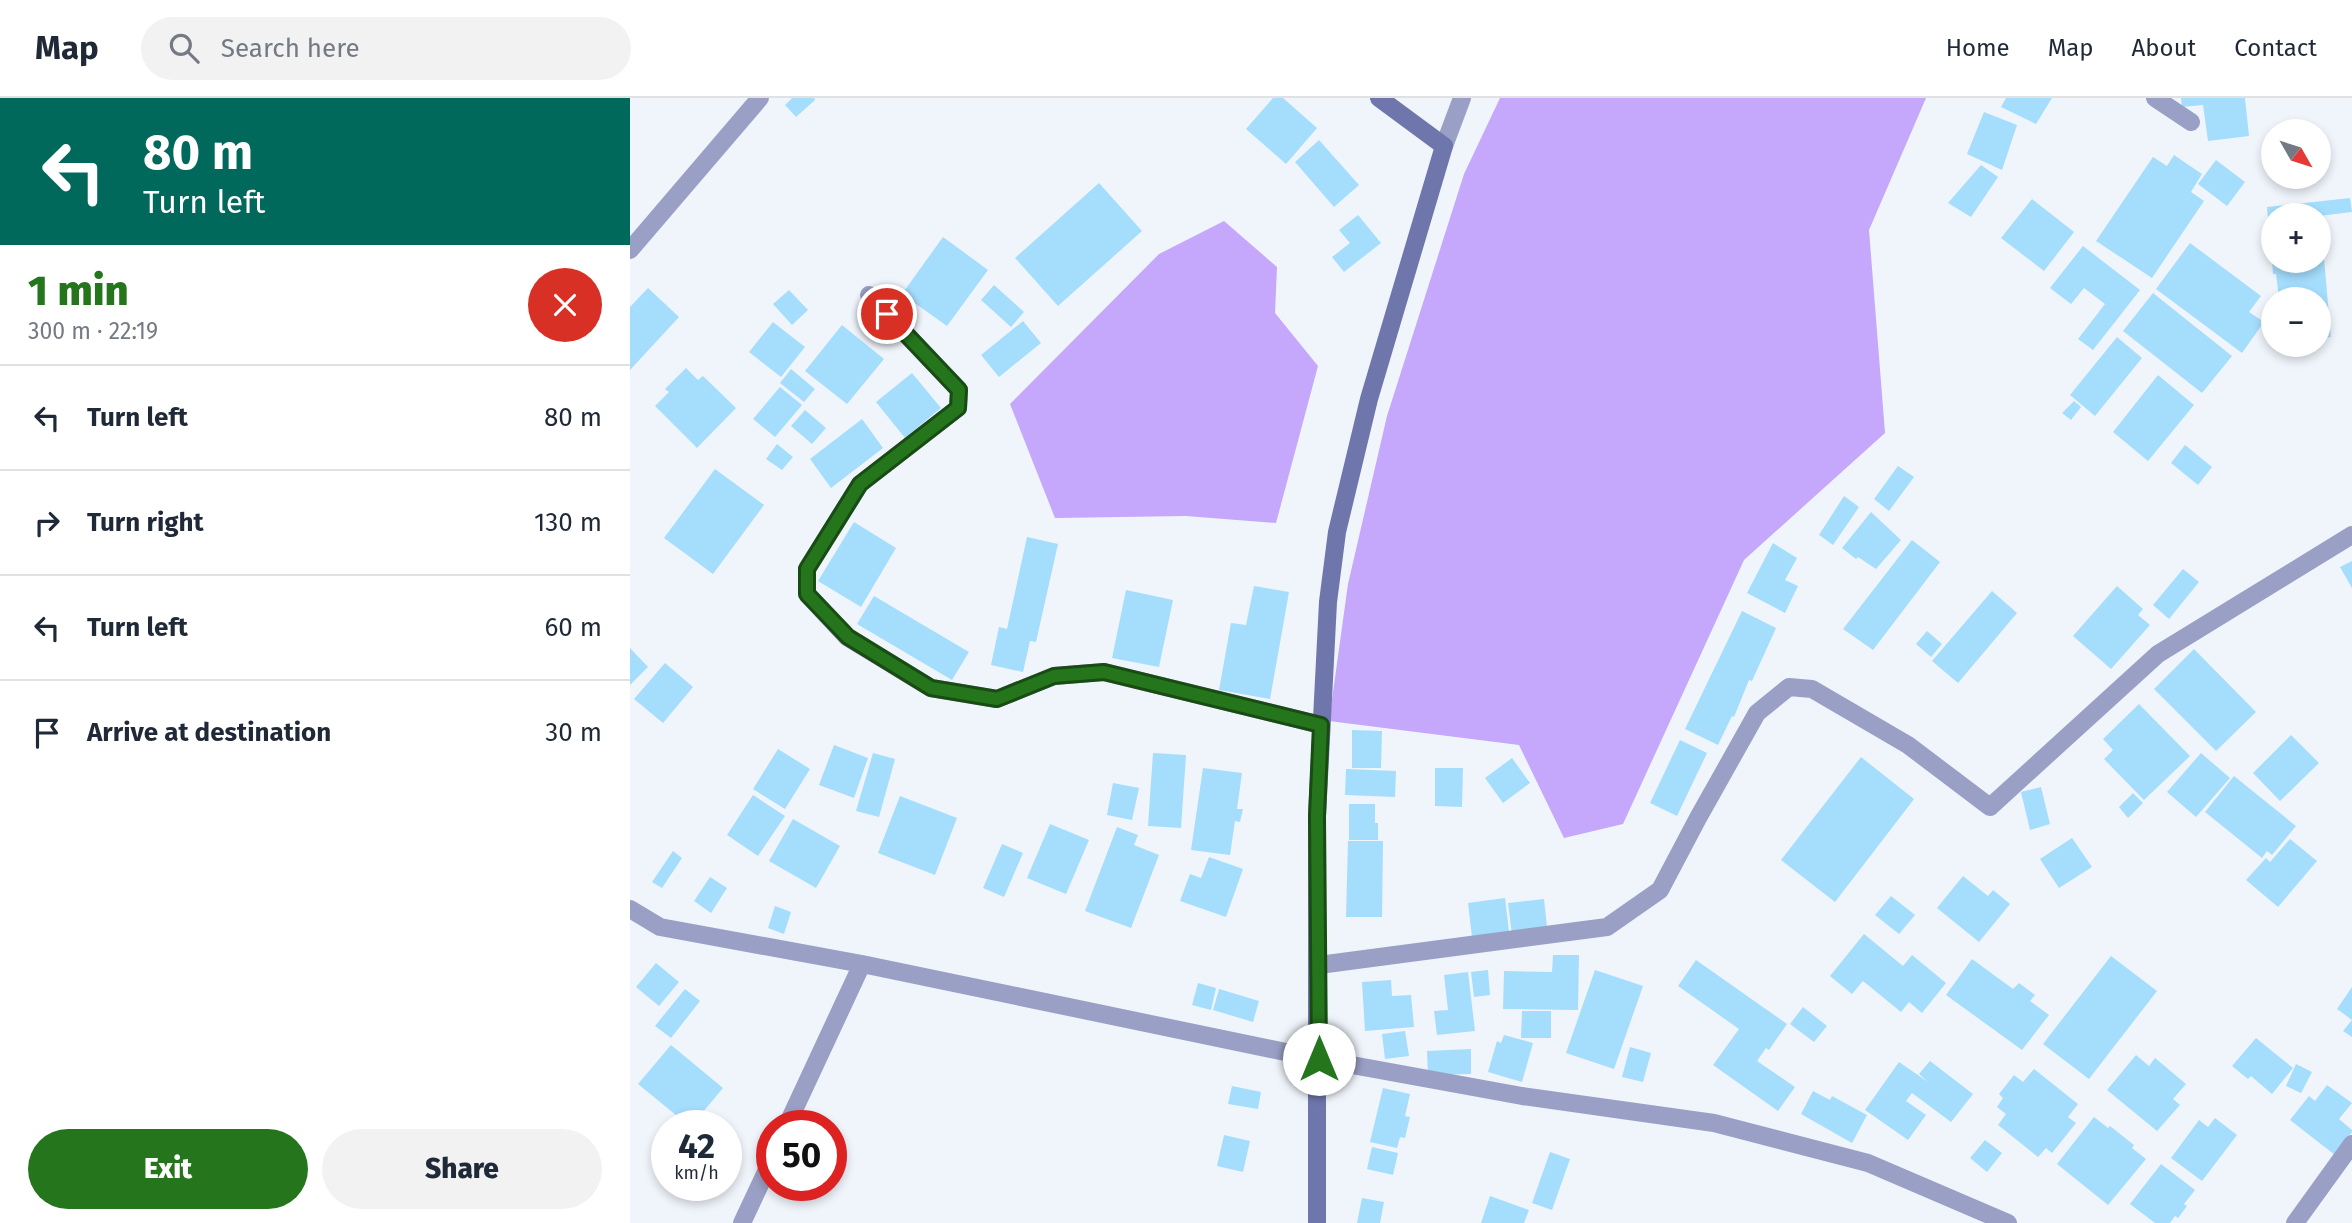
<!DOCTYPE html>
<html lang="en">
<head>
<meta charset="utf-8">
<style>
  :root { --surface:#fff; --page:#f2f2f3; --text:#1f2937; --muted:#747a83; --line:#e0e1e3; --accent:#25751d }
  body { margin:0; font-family:"Fira Sans",sans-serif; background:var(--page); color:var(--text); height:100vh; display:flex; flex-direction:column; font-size:26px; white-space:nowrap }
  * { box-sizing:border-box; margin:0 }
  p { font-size:23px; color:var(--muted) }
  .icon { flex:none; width:38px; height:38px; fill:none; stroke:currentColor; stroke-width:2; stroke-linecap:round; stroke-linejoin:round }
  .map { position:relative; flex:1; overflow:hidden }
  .drawer { display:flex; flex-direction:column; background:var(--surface); width:630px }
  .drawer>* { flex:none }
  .top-card { background:#00695c; color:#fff; overflow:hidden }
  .needle { width:46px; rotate:129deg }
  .controls { position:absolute; left:1631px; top:21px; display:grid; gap:14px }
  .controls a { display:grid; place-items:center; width:70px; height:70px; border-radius:50%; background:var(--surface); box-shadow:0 4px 10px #0003; font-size:35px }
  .speed { position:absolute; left:21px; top:1012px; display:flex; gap:14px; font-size:35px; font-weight:700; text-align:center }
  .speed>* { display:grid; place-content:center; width:91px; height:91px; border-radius:50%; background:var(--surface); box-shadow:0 4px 10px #0003; line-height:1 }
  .speed small { font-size:18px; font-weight:400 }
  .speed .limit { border:10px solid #d22; background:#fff; color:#111 }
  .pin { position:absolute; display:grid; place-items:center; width:60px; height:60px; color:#fff; margin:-30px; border:4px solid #fff; border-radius:50%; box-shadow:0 2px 7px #0007 }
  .me { position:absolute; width:77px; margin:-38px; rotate:0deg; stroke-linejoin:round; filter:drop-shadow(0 0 5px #0008) }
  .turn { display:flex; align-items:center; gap:24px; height:147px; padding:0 28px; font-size:32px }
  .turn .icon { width:91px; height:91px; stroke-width:2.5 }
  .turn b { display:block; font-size:49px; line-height:60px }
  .round { display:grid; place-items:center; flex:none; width:74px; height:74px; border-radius:37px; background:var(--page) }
  .headline { display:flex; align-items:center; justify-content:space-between; height:119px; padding:0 28px }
  h1 { font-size:42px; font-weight:800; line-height:52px; color:var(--accent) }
  .cta { display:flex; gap:14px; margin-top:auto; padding:14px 28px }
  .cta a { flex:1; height:80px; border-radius:42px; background:var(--accent); color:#fff; font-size:28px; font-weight:800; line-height:80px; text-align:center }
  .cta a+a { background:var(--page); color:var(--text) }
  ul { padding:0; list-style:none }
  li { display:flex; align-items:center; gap:21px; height:105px; padding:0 28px; border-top:2px solid var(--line) }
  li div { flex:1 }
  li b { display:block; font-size:26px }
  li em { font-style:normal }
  header { display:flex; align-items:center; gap:42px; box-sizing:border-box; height:98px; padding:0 35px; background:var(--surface); border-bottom:2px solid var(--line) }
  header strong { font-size:33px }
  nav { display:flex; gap:38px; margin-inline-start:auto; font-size:24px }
  .search { width:490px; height:63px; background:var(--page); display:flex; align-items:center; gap:18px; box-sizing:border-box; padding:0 24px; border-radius:38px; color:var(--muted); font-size:26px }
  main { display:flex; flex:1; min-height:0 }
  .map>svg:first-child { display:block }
  .forest { fill:#c5a7fb }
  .building { fill:#a5ddfc }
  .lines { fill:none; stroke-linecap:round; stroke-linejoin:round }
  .minor { stroke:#9aa0c5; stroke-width:18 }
  .secondary { stroke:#6f76ab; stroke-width:18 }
  .route-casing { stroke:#184c13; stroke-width:18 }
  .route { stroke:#25751d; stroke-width:12 }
</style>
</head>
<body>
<header>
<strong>Map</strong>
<div class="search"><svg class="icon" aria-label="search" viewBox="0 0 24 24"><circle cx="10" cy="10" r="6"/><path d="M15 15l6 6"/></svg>Search here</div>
<nav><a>Home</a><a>Map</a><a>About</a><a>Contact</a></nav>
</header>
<main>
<section class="drawer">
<div class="top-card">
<div class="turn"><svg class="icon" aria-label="left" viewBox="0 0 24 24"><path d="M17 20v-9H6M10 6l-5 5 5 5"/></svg><div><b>80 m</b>Turn left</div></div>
</div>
<div class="headline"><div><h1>1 min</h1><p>300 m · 22:19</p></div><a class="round" style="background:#d93025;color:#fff"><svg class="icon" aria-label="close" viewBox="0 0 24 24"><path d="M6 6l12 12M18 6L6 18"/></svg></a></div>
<ul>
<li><svg class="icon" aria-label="left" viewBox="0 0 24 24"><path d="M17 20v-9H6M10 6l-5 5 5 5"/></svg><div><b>Turn left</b></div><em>80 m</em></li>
<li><svg class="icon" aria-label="right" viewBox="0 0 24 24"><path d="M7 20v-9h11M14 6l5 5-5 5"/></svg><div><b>Turn right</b></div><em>130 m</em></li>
<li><svg class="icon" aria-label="left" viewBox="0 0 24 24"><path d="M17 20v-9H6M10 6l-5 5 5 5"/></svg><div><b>Turn left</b></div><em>60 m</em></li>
<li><svg class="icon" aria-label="arrive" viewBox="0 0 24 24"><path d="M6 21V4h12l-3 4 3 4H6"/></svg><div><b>Arrive at destination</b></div><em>30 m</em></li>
</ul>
<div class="cta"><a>Exit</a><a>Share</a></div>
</section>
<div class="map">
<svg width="1722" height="1125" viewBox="0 0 1722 1125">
  <rect width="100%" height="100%" fill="#f0f5fc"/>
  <!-- forest -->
  <path class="forest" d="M870,0H1296L1239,132L1255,335L1114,462L993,726L934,740L889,647L699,623L718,486L757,318L834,76Z
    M594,123L647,169L645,215L688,268L646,425L556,418L425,420L380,306L529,156Z"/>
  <!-- building -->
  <path class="building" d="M162,0H184L185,2L166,19L155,7Z
    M643,0H653L687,30L656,66L616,31Z
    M1376,0H1422L1406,26L1371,9Z
    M1551,0H1615L1619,38L1578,43L1573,7L1552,9Z
    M1354,14L1387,27L1372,72L1337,56Z
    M689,42L729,87L704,109L665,64Z
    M1544,57L1572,76L1561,94L1574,103L1522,180L1466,143L1523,59L1537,68Z
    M1586,62L1615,84L1597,108L1568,86Z
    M1351,67L1368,79L1341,119L1318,105Z
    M469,85L512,133L428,208L385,160Z
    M1720,100L1722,114L1689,118L1643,117V155L1641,156L1637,109Z
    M1402,101L1444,134L1414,173L1371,140Z
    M728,117L751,145L714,174L702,159L720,145L709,132Z
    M1689,127H1691L1701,239L1689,241V201H1649L1646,176H1643L1642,163H1689Z
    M313,139L358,172L317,228L272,196Z
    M1560,145L1631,198L1619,214L1634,224L1612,255L1526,191Z
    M1453,148L1510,192L1463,252L1448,241L1475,206L1454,190L1441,206L1420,190Z
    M364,187L394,214L381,229L351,202Z
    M18,190L49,219L0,272V209Z
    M159,192L178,212L162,227L143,206Z
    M1523,195L1602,258L1572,295L1493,233Z
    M393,223L411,245L369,279L351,257Z
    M143,224L175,249L151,279L119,254Z
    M212,227L254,261L217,306L175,273Z
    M1487,239L1512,260L1465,318L1440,297Z
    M56,270L68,282L73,278L106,310L67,350L25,308L39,294L35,291Z
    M161,271L185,291L174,304L150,285Z
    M282,275L311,310L275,340L246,304Z
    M1528,277L1564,307L1518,363L1483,334Z
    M150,289L172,307L145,339L123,321Z
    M1444,303L1451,309L1441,322L1432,315Z
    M175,312L196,330L182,346L161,328Z
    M232,321L253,350L201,390L180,361Z
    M147,346L163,359L152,372L136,361Z
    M1555,347L1582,369L1568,387L1541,365Z
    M1268,368L1284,379L1259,413L1244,401Z
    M85,371L134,407L83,476L34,440Z
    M1214,398L1229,409L1203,447L1189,437Z
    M1241,414L1271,442L1246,471L1228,459L1226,461L1212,450Z
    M224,424L266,450L231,509L188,483Z
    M397,439L428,446L406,544L400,543L393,574L361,567L369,529L377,531Z
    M1282,442L1310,464L1243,552L1213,531Z
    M1143,445L1167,460L1155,482L1168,488L1155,515L1117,495Z
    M1722,463V490L1710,469Z
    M1553,471L1569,484L1539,521L1523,507Z
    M624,488L659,494L640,601L589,592L601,525L616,527Z
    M1487,488L1513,511L1508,517L1520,527L1481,571L1443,538Z
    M496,492L543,502L529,569L482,560Z
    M1362,493L1387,515L1328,585L1302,563Z
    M244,498L339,554L322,582L227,526Z
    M1112,513L1146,530L1122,583L1119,582L1104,619L1102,618L1088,647L1055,631Z
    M1297,533L1312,546L1301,559L1286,546Z
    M0,550L18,569L0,587Z
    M1564,551L1626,614L1586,653L1524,591Z
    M35,565L63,589L33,625L4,601Z
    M1509,606L1560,658L1514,702L1474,661L1483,652L1473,641Z
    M722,632L752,633L751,670H722Z
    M1661,637L1689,665L1650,703L1623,675Z
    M1050,642L1077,655L1047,718L1020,705Z
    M204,647L238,660L224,700L189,687Z
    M148,651L180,671L155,711L123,691Z
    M243,655L265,661L249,719L226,713Z
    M523,655L556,657L551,730L518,728Z
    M1571,655L1600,680L1566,719L1537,694Z
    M1231,659L1284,701L1205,804L1151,762Z
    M882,660L900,685L873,705L855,680Z
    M573,670L612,675L607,711H613L610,724L605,723L600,757L561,752Z
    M805,670H833L832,709L805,708Z
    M716,671L766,673L765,699L715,697Z
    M1604,678L1666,728L1642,757L1637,753L1632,760L1575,714Z
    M483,685L509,690L502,722L477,717Z
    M1411,689L1420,726L1400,732L1391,694Z
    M1503,695L1513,705L1498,720L1489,709Z
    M123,697L155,718L128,758L97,737Z
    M270,698L327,720L305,777L248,755Z
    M719,706H745V725H748V742H719Z
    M163,721L210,748L186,790L139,763Z
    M420,726L459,742L436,796L397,780Z
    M487,729L508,737L504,747L529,757L501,830L455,813Z
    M1442,740L1462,769L1429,790L1410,761Z
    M1660,741L1687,763L1648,809L1616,782L1636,760L1640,764Z
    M718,743H753L752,819H716Z
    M372,746L393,755L374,799L353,790Z
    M43,753L52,760L32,790L22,784Z
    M579,759L613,771L596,819L550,803L560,776L571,780Z
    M1333,778L1358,798L1363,792L1380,806L1349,844L1307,810Z
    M80,779L97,790L81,815L64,803Z
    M1261,798L1285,817L1269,836L1245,817Z
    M875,800L879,834L842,839L838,805Z
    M914,801L917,829L882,837L878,805Z
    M145,808L161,814L154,836L138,830Z
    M1234,836L1273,868L1282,857L1316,885L1292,915L1279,904L1271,914L1233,883L1222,896L1200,878Z
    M923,857H949L948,912L873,911L874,873L922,874Z
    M1481,858L1527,893L1459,981L1413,946Z
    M1342,861L1383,891L1389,885L1405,897L1400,903L1419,917L1392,952L1316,897Z
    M1066,862L1157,926L1139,952L1136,950L1127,963L1165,989L1148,1013L1083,967L1109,931L1048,888Z
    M26,865L49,884L29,908L6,889Z
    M858,872L860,897L844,899L841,874Z
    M965,872L1013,888L984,971L936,955Z
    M838,874L845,933L807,937L804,913L818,912L814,877Z
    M761,882L762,898L781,897L784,929L735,933L732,884Z
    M568,885L586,890L581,912L562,907Z
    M1722,889V939L1713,933L1722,922L1707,911Z
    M55,891L70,903L41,940L25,928Z
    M589,891L629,903L623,924L583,912Z
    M1173,909L1197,928L1184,944L1160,926Z
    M892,913H921V940H891Z
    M775,933L779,958L755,961L752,936Z
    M874,937L903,945L892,984L858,974L867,943L871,945Z
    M1626,940L1663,970L1642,996L1621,978L1618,981L1602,968Z
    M41,947L93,990L62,1027H58L8,986Z
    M1000,949L1021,955L1013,984L992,979Z
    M841,951V976L798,977L797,953Z
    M1506,957L1519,968L1525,960L1556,986L1543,1001L1550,1007L1527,1033L1477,992Z
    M1300,963L1343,996L1321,1024L1282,995L1276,1003L1296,1017L1278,1042L1235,1012L1269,964L1298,984L1289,976Z
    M1666,966L1682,974L1671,995L1656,988Z
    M1404,971L1448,1006L1438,1019L1446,1025L1422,1055L1416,1050L1408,1059L1368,1027L1376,1016L1367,1009L1373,1000L1369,996L1384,977L1393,984Z
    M1697,987L1722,1005L1709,1021L1722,1032V1034L1705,1057L1660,1022L1679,998L1685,1003Z
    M602,988L631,994L628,1011L598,1006Z
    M753,990L780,996L775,1018L780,1019L775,1040L770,1039L767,1050L740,1044Z
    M1183,993L1200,1002L1202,998L1237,1017L1222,1045L1171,1016Z
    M1464,1019L1478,1030L1480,1028L1504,1047L1502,1050L1516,1061L1478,1107L1427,1066Z
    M1585,1020L1607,1037L1572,1083L1541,1060L1569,1022L1578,1029Z
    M594,1037L620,1043L613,1074L587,1068Z
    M1355,1042L1372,1055L1357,1074L1340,1060Z
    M742,1049L768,1055L763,1077L737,1071Z
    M920,1054L940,1061L922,1112L902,1105Z
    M1531,1066L1565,1092L1554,1106L1557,1108L1548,1120L1545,1118L1540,1125H1525L1500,1106Z
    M860,1098L899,1112L894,1125H851Z
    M732,1100L754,1104L750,1125H727Z"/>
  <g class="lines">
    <!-- minor -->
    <path class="minor" d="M1525,0L1561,24
      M814,48L832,0
      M0,152L130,0
      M239,197L329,292L328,310L230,386L177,471V496L217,539L301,590L367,601L424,578L474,574L691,627
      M0,811L30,829L232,866L689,961L892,998L1084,1025L1238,1065L1378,1125
      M689,867L977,829L1030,792L1068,720L1127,615L1159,589L1182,591L1278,647L1360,709L1528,556L1722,437
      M157,1027L232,866
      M112,1125L142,1061
      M1665,1125L1722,1046"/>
    <!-- secondary -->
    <path class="secondary" d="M687,1125V718L698,504L707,434L739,301L814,48L749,0"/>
  </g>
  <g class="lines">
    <!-- route casing -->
    <g class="route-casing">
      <path id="route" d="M257,216L329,292L328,310L230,386L177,471V496L218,539L301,590L367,601L424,578L474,574L691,627L687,718L689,961"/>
    </g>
    <!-- route -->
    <use href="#route" class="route"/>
  </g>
</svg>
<div class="controls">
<a><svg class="needle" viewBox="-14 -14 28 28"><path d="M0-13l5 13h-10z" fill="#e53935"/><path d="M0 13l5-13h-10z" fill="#747a83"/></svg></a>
<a>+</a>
<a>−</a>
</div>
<div class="speed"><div>42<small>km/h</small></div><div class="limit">50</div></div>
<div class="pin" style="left:257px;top:216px;background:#d93025"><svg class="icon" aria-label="arrive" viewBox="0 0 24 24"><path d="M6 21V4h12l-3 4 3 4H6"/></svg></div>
<svg class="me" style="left:689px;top:961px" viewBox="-20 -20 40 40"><circle r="19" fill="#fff"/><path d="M0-13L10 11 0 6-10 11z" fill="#25751d"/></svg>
</div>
</main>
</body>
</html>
